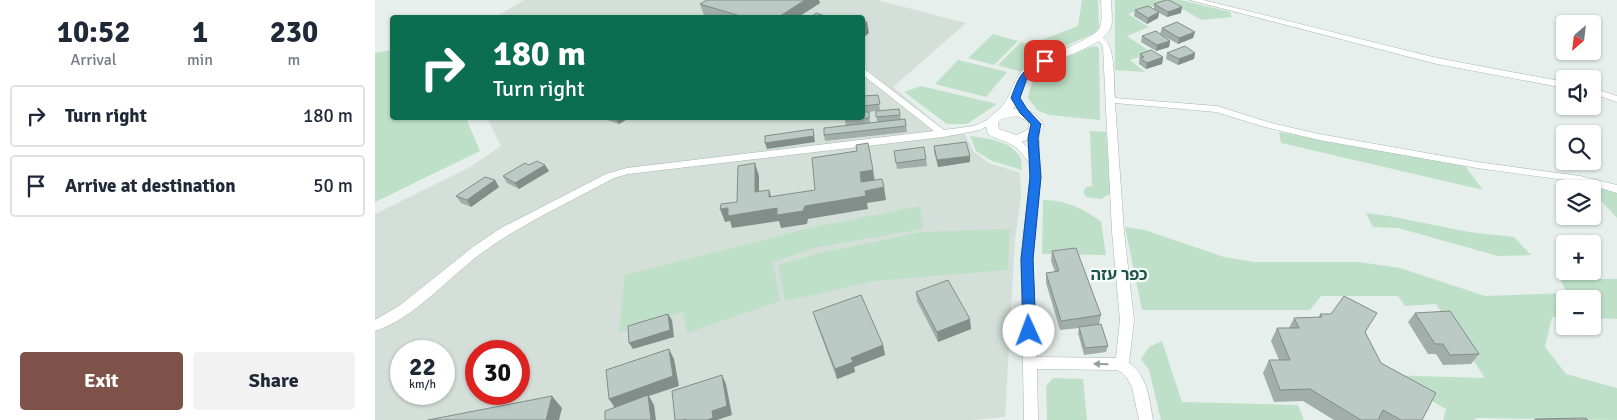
<!DOCTYPE html>
<html lang="en">
<head>
<meta charset="utf-8">
<style>
  :root { --surface:#fff; --page:#f2f2f3; --text:#1f2937; --muted:#747a83; --line:#e0e1e3; --accent:#7f5249 }
  body { margin:0; font-family:Signika,"Noto Sans Hebrew",sans-serif; background:var(--page); color:var(--text); height:100vh; display:flex; flex-direction:column; font-size:19px; white-space:nowrap }
  * { box-sizing:border-box; margin:0 }
  p { font-size:16px; color:var(--muted) }
  .icon { flex:none; width:28px; height:28px; fill:none; stroke:currentColor; stroke-width:2; stroke-linecap:round; stroke-linejoin:round }
  .map { position:relative; flex:1; overflow:hidden }
  .panel { display:flex; flex-direction:column; background:var(--surface); width:375px }
  .panel>* { flex:none }
  .top-card { position:absolute; left:15px; top:15px; width:475px; height:105px; border-radius:5px; box-shadow:0 1px 4px #0004; background:#0b6e4f; color:#fff; overflow:hidden }
  .needle { width:32px; rotate:208deg }
  .buttons { position:absolute; left:1181px; top:15px; display:grid; gap:10px }
  .buttons a { display:grid; place-items:center; width:45px; height:45px; border-radius:5px; background:var(--surface); box-shadow:0 1px 4px #0004; font-size:25px }
  .speed { position:absolute; left:15px; top:340px; display:flex; gap:10px; font-size:25px; font-weight:700; text-align:center }
  .speed>* { display:grid; place-content:center; width:65px; height:65px; border-radius:50%; background:var(--surface); box-shadow:0 1px 4px #0004; line-height:1 }
  .speed small { font-size:12px; font-weight:400 }
  .speed .limit { border:8px solid #d22; background:#fff; color:#111 }
  .pin { position:absolute; display:grid; place-items:center; width:42px; height:42px; color:#fff; margin:-21px; border-radius:10px; box-shadow:0 2px 8px #0006 }
  .me { position:absolute; width:55px; margin:-28px; rotate:358deg; stroke-linejoin:round; filter:drop-shadow(0 0 4px #0008) }
  .turn { display:flex; align-items:center; gap:18px; height:105px; padding:0 20px; font-size:22px }
  .turn .icon { width:65px; height:65px; stroke-width:2.5 }
  .turn b { display:block; font-size:35px; line-height:42px }
  .eta { display:flex; justify-content:space-evenly; align-items:center; height:85px; text-align:center }
  .eta b { font-size:30px; font-weight:700; line-height:35px }
  .button { display:flex; gap:10px; margin-top:auto; padding:10px 20px }
  .button a { flex:1; height:58px; border-radius:5px; background:var(--accent); color:#fff; font-size:20px; font-weight:700; line-height:58px; text-align:center }
  .button a+a { background:var(--page); color:var(--text) }
  ul { padding:0; list-style:none }
  li { display:flex; align-items:center; gap:15px; height:62px; margin:0 10px 8px; padding:0 10px; border:2px solid var(--line); border-radius:5px }
  li div { flex:1 }
  li b { display:block; font-size:19px }
  li em { font-style:normal }
  main { display:flex; flex:1; min-height:0 }
  .map>svg:first-child { display:block }
  .built { fill:#d4dfda; fill-rule:evenodd }
  .green { fill:#bfe0c8 }
  .lines { fill:none; stroke-linecap:round; stroke-linejoin:round }
  .street-casing { stroke:#a8b8b2; stroke-width:1 }
  .secondary-casing { stroke:#a4bbb3; stroke-width:1 }
  .street { fill:#fff; fill-rule:evenodd }
  .secondary { fill:#fff; fill-rule:evenodd }
  .wall { fill:#a1aea9 }
  .shaded-wall { fill:#838d89 }
  .building { fill:#bbcac4; stroke:#838d89 }
  .oneway { fill:#92a09c }
  .route { fill:#1a73e8; stroke:#114b97 }
  .labels { text-anchor:middle; stroke-width:4.5; stroke-linejoin:round; paint-order:stroke }
  .quarter-label { font-size:16px; font-weight:bold; fill:#1f5548; stroke:#f7fbf9 }
</style>
</head>
<body>
<main>
<section class="panel">
<div class="eta">
<div><b>10:52</b><p>Arrival</p></div>
<div><b>1</b><p>min</p></div>
<div><b>230</b><p>m</p></div>
</div>
<ul>
<li><svg class="icon" aria-label="right" viewBox="0 0 24 24"><path d="M7 20v-9h11M14 6l5 5-5 5"/></svg><div><b>Turn right</b></div><em>180 m</em></li>
<li><svg class="icon" aria-label="arrive" viewBox="0 0 24 24"><path d="M6 21V4h12l-3 4 3 4H6"/></svg><div><b>Arrive at destination</b></div><em>50 m</em></li>
</ul>
<div class="button"><a>Exit</a><a>Share</a></div>
</section>
<div class="map">
<svg width="1242" height="420" viewBox="0 0 1242 420">
  <rect width="100%" height="100%" fill="#e6efeb"/>
  <!-- built -->
  <path class="built" d="M149,0H502L591,23L518,87L576,135L590,134L599,152L614,163L645,173L646,197L640,240L630,417L599,420H0V214L95,167L126,146L112,118H488V18L121,17ZM26,351H69V394H26ZM101,351H144V394H101Z"/>
  <!-- green -->
  <path class="green" d="M707,0H723L724,29L718,34L683,49L659,43L703,26Z
    M740,0H806L855,12L857,17L827,20L794,2L753,14L774,27L752,36L777,53L755,60L770,72L740,70Z
    M618,34L643,41L619,65L593,58Z
    M646,42L668,47L646,72L623,65Z
    M720,46L724,48L725,120L674,115L662,110L653,98C657,66 688,60 713,48Z
    M17,50L18,118H91L105,151L0,202V53Z
    M583,60L632,72L611,97L560,84Z
    M546,86L622,104L592,124H572L529,92Z
    M715,131L731,132L736,193L726,199L711,197L708,192L711,187L717,186Z
    M904,132L1090,166L1108,190L906,143Z
    M595,136C613,139 637,140 646,159L647,170L617,161L601,151Z
    M1210,185L1242,191V218L1218,192V189Z
    M668,200C690,199 708,209 726,221L731,255L667,254Z
    M545,206L548,229L443,247L398,262L405,301L312,333L308,312L244,333L250,275L435,228Z
    M991,213L1014,216L1094,232L1139,237L1156,255L1123,256L1023,228L998,227Z
    M750,227L770,230L849,257L879,262H984L1025,268L1110,296L1192,293L1185,279H1242V319L1218,318V299H1190V317H1177L1170,347L1191,374L1242,388V420L1102,418L1099,420H1068L1071,409L1010,375L1110,378L1061,304L1030,306L1023,296H946L935,310H767Z
    M635,229L633,270L501,281L410,301L403,265L444,253L547,232Z
    M787,341L807,402L923,405L929,420H786L774,370L766,359L774,347Z
    M678,378L708,379L712,420H672L671,386Z"/>
  <g class="lines">
    <!-- street casing -->
    <g class="street-casing">
      <path id="street" d="M815,0H828L1062,58L1190,82V88L1062,64Z
        M718,35C743,33 738,81 740,98L842,106L896,123L944,134L1102,162L1205,176L1242,185V193L1205,182L1102,168L944,140L890,127L841,112L740,103L749,232L759,320L754,363C773,376 774,399 778,420H764L757,387L752,378L746,372L741,370L662,369L663,420H649L646,259L655,177L654,162L642,148L628,140L627,138L628,136C638,134 648,142 654,149V132L659,129L664,132L665,177L658,259L661,357L741,358L745,320L737,232L728,47L726,43L718,39Z
        M488,68L569,130L599,126L618,117L623,120L605,130L568,137L253,174L239,178C195,202 148,223 108,252C73,277 42,317 0,331V320L24,306L98,247L126,228L231,174L252,168L559,131L488,75Z
        M1218,88L1242,96V102L1218,94Z"/>
    </g>
    <!-- secondary casing -->
    <g class="secondary-casing">
      <path id="secondary" d="M726,0H736C736,8 738,20 736,27C728,48 678,58 660,72C648,81 646,97 638,109C651,107 665,114 669,127C655,146 632,146 613,134L610,123C615,115 623,112 628,105C637,94 638,79 649,69C664,57 721,40 725,27C728,19 726,8 726,0ZM642,116L654,122V129L642,135L624,129L623,123L626,119Z"/>
    </g>
    <!-- street -->
    <use href="#street" class="street"/>
    <!-- secondary -->
    <use href="#secondary" class="secondary"/>
  </g>
  <!-- wall -->
  <path class="wall" d="M445,3L422,18H337L329,15L325,4Z
    M779,4L806,13L792,17L784,13L783,18L772,24L759,16L760,10L779,9Z
    M787,28L820,32L818,38L803,44L787,35L795,41L794,47L781,51L766,42L767,36L785,34Z
    M792,53H820L819,59L803,65L791,59Z
    M765,54L788,57L787,64L771,69L764,64Z
    M503,95L505,110L494,112L495,123L502,122L501,111L524,109L526,120L530,119L532,132L450,141L449,135L471,126L470,120L488,118V96Z
    M226,118H254L244,124Z
    M559,146L595,162L563,167L559,152Z
    M519,151L551,159L552,166L522,169Z
    M154,165L174,171L144,189L132,183L128,176Z
    M120,180L124,187L96,207L86,203L81,196Z
    M677,251L726,315L724,324L733,346L731,352L709,355L703,333L704,328L685,330L671,283V273L680,272L676,261Z
    M541,292L596,329L563,342L542,301Z
    M438,312L508,345L510,355L479,367L480,372L462,379L441,322Z
    M1040,313L1104,354L1096,364L1068,365L1061,354H1053L1033,322Z
    M945,314L990,332L1006,363L1047,420H959L928,401L899,402L888,373L894,360H904L896,341L902,328H914L919,318L944,317Z"/>
  <!-- shaded-wall -->
  <path class="shaded-wall" d="M430,0H444L445,3L422,18H402Z
    M807,7L806,13L792,17L793,12Z
    M784,12L783,18L772,24L773,18Z
    M492,22L494,33L488,38V26Z
    M820,32L818,38L803,44L804,38Z
    M795,41L794,47L781,51L782,45Z
    M820,53L819,59L803,65L804,59Z
    M788,57L787,64L771,69L772,63Z
    M240,118H254L244,124Z
    M438,129L440,142L392,149L390,143Z
    M595,156V162L563,167L562,160Z
    M380,163L384,176V204L380,192Z
    M170,165L174,171L144,189L140,183Z
    M498,170L500,182L487,184L485,172Z
    M120,180L124,187L96,207L92,200Z
    M509,187L511,200L492,203L493,209L433,219L432,224L406,228L404,221L357,228L355,221L350,222L345,209L353,208L394,197V190L398,202L430,206L490,191Z
    M293,314L297,320L299,337L258,349L254,343Z
    M595,319L596,329L563,342L562,332Z
    M508,345L510,355L479,367L480,372L462,379L460,369L476,358Z
    M294,349L299,359L304,386L274,396L279,405L281,420H276L240,408L234,399Z
    M347,375L351,384L357,415L342,420H332L337,411Z
    M177,396L187,408L184,420H171Z"/>
  <!-- building -->
  <path class="building" d="M332,0H430L402,18H372L325,4Z
    M791,0H794L807,7L793,12L779,4Z
    M773,6L784,12L773,18L760,10Z
    M441,13L456,18H435Z
    M488,21L492,22L488,26Z
    M802,22L820,32L804,38L787,28Z
    M781,31L795,41L782,45L767,36Z
    M810,46L820,53L804,59L792,53Z
    M776,50L788,57L772,63L765,58L769,57L765,54Z
    M503,95L505,104L488,106V96Z
    M524,109L525,115L501,117V111Z
    M488,112H494V118L470,120V118H488Z
    M530,119L531,126L449,135V128Z
    M438,129L439,136L390,143V136Z
    M591,142L595,156L562,160L559,146Z
    M493,143L498,170L485,172L486,182L507,179L509,187L490,191L491,196L430,206L428,211L402,215V208L353,216V208L345,209L346,204L362,202L363,166L380,163V192L394,190V197L440,190L437,158L482,151L481,145Z
    M549,147L551,159L521,163L519,151Z
    M162,161L170,165L140,183L128,176L150,163L154,165Z
    M110,177L120,180L92,200L81,196Z
    M701,248L726,315L686,321L671,273L684,271L677,251Z
    M573,280L595,319L562,332L541,292Z
    M486,295L508,345L476,358L478,362L460,369L438,312Z
    M969,296L1002,313L990,332L1006,363L1061,393L1047,420H1026L1008,410L1003,420H986L935,389L905,390L894,360H915L902,328H924L919,318L947,317L945,314H956Z
    M1075,311L1104,354L1075,355L1068,344H1060L1040,313Z
    M293,314L295,330L254,343L253,326Z
    M726,324L733,346L710,348L704,327Z
    M294,349L298,376L234,399L231,370Z
    M347,375L352,406L337,411L338,418L332,420H311V419L308,420H300L297,391Z
    M273,395L276,420H230V411Z
    M177,396L171,420H53Z
    M1211,418L1213,420H1160V419Z"/>
  <!-- one-way arrows -->
  <defs><path id="oneway-solid" d="M-6-.8H1V-3.2L6.5 0L1 3.2V.8H-6Z" transform="scale(1.25)"/></defs>
  <use class="oneway" href="#oneway-solid" transform="translate(726 364) rotate(-179)"/>
  <!-- route -->
  <path class="route" d="M667,59L674,61L652,78L645,98L652,109L666,124L663,138L666,177L658,259L661,331L659,335H650L648,331L646,259L655,177L653,138L656,124L645,113L636,98C644,76 646,71 667,59Z"/>
  <g class="labels">
    <!-- quarter labels -->
    <g class="quarter-label">
      <text x="744" y="280">כפר עזה</text>
    </g>
  </g>
</svg>
<div class="buttons">
<a><svg class="needle" viewBox="-14 -14 28 28"><path d="M0-13l5 13h-10z" fill="#e53935"/><path d="M0 13l5-13h-10z" fill="#747a83"/></svg></a>
<a><svg class="icon" aria-label="sound" viewBox="0 0 24 24"><path d="M4 9h4l5-4v14l-5-4H4zM17 9q2 3 0 6"/></svg></a>
<a><svg class="icon" aria-label="search" viewBox="0 0 24 24"><circle cx="10" cy="10" r="6"/><path d="M15 15l6 6"/></svg></a>
<a><svg class="icon" aria-label="layers" viewBox="0 0 24 24"><path d="M12 4l9 5-9 5-9-5zM3 14l9 5 9-5"/></svg></a>
<a>+</a>
<a>−</a>
</div>
<div class="speed"><div>22<small>km/h</small></div><div class="limit">30</div></div>
<div class="pin" style="left:670px;top:61px;background:#d93025"><svg class="icon" aria-label="arrive" viewBox="0 0 24 24"><path d="M6 21V4h12l-3 4 3 4H6"/></svg></div>
<svg class="me" style="left:654px;top:331px" viewBox="-20 -20 40 40"><circle r="19" fill="#fff"/><path d="M0-13L10 11 0 6-10 11z" fill="#1a73e8"/></svg>
<div class="top-card">
<div class="turn"><svg class="icon" aria-label="right" viewBox="0 0 24 24"><path d="M7 20v-9h11M14 6l5 5-5 5"/></svg><div><b>180 m</b>Turn right</div></div>
</div>
</div>
</main>
</body>
</html>
